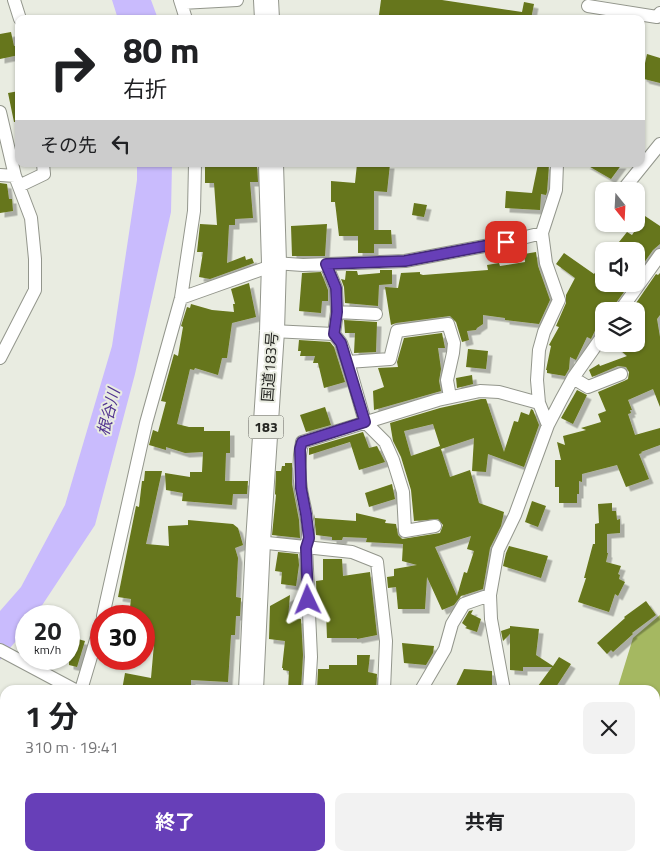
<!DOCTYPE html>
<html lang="ja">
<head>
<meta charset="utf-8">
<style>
  :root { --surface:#fff; --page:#f2f2f2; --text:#202124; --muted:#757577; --accent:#673fb8 }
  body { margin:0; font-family:"Titillium Web","Noto Sans JP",sans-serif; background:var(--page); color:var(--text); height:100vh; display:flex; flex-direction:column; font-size:19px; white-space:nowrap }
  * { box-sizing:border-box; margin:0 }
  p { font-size:16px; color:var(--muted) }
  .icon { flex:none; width:28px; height:28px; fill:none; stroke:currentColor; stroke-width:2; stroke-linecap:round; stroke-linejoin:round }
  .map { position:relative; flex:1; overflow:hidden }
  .sheet { position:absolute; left:0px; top:685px; width:660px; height:176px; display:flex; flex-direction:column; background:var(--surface); border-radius:15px 15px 0 0; box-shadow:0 1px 4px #0004 }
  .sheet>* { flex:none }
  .hud { position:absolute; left:15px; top:15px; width:630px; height:152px; border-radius:10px; box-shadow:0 1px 4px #0004; background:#fff; color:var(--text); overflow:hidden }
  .needle { width:32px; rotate:162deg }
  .buttons { position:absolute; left:595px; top:182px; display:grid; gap:10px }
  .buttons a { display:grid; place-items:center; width:50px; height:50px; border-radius:10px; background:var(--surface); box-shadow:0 1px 4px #0004; font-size:25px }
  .speed { position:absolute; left:15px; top:605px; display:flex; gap:10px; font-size:25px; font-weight:700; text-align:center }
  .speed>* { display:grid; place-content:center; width:65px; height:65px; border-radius:50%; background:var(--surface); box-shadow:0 1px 4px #0004; line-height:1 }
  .speed small { font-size:12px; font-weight:400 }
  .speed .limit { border:8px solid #d22; background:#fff; color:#111 }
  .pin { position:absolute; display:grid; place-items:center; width:42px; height:42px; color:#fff; margin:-21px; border-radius:10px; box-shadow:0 2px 8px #0006 }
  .me { position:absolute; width:55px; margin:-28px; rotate:358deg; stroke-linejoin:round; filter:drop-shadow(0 0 4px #0008) }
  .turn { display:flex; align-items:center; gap:18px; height:105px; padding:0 25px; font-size:22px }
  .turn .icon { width:65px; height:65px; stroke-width:2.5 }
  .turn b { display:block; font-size:35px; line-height:42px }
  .then { display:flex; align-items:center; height:48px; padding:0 25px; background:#0003; gap:10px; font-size:19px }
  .round { display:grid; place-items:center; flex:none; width:52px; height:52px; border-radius:10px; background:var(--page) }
  .head { display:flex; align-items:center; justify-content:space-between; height:85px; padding:0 25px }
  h1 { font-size:30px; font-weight:700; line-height:38px }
  .cta { display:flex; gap:10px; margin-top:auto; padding:10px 25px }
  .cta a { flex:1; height:58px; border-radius:10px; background:var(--accent); color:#fff; font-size:20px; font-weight:700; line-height:58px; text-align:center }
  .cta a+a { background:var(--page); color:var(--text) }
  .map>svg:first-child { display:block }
  .forest { fill:#a5b861 }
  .water { fill:#c9bbfd }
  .building { fill:#66761a; fill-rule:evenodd; filter:url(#shadow) }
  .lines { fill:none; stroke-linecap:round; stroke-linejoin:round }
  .street-casing { stroke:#93968c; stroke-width:14 }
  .highway-casing { stroke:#93968c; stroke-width:26 }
  .street { stroke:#fff; stroke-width:12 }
  .highway { stroke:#fff; stroke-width:24 }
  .route-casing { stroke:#432978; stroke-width:12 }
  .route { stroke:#673fb8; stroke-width:9 }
  .labels { text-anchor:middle; stroke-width:4; stroke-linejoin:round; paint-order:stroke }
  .shield { fill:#e9ece1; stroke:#60615b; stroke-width:1 }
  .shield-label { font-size:14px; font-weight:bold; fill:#252622 }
  .street-label { font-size:15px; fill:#252622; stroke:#e9ece1 }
  .water-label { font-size:16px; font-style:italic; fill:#523490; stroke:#e9ece1 }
</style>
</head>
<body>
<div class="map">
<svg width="660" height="861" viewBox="0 0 660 861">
  <defs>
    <filter id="shadow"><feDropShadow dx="4.5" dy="4.5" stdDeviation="0" flood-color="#0004"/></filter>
  </defs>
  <rect width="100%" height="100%" fill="#e9ece1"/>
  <!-- forest -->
  <path class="forest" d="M660,615V861H584V856H655V690H617L633,638Z"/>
  <!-- water -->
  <path class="water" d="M112,0H151L158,19H118Z
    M137,164H172L171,212L135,374L95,525L35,616H26V629L0,660V611L21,587L65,505L112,346L137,180Z"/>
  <!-- building -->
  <path class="building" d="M381,0H442L522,12L524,2L534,4L531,19H403L379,15Z
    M11,32L14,46L19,45V55L0,59V34Z
    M647,54L660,58V83L644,79L645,78L642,77Z
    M19,91V122H14L8,93Z
    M205,164H257L258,182H250L253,218L235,219V225H229L227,263L245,256L246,260L252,258L254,263L210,279L199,277L203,252H197L200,224L217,225L214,183H205Z
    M357,164H390L387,192L374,191V230H391L392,244H374V253H358V236H339L335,202H331V181L355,183Z
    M538,164L549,165L547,192L546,195L541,194L540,210L505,208L506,191L532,193Z
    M585,164H622L611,179Z
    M0,183L7,184L9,199H12L13,211L0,213Z
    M414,203L427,205L424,217L412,215Z
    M645,216L660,226V244L653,250L636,274V251H630L619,242L627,232L632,235Z
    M327,224L325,256H292L291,226Z
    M536,252L538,266L550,300L539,324L505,320V318L483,315V324L477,328L476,330L467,331L469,340L462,342L456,322L450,316L396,323L391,325L385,287L398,288L401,273L420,272V274L423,275L488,270L487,265L499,263L500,266L525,262L524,254Z
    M564,253L594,274L597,270L604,276V284H614L624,292L610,311H604V320L601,318L591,339L587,337L576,360L570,357L569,369L565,376L547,373V370H546L551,346L549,345L559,327L556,326L566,303V295L575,278L556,264Z
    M380,270H392V284L379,285L378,306L345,303L344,287L341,279L345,280L346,271H357L358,275L380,273Z
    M321,272L328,290V301H322L321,313L299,311L302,273Z
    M660,273V315L657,319L660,337V407L653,389L628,400L632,410H630L631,413L628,414L635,435L660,428V445L641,452L642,453L639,454L649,479L626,487L617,465L582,474V482L579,481V494H577V503H559V487H555V460H561L557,442L565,445L563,436L586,430L581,428L601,422L598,414L606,411L598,392L624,381L628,379L629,372L626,367L618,366L592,377L589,370L599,364L600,366L627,356L613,344H638L636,342V303L656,274L658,275Z
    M249,283L256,317L232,323L227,358H222L218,375L195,368L194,370L190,369L177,424L189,427H204V431H230V453H226L225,481H248L247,494H233L232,505L182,501L183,493L166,490L165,473L190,477V472H202L203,452L185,453L166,447V450L149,445L153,430L158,432L166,402L161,401L174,354L178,356L183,327L181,326L187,307L190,308L191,304L212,310L234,312L233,304H235L231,289Z
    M344,320L377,322L376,352L354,353L355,333H345Z
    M442,333L445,348H438L441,369L439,381L441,391L374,410L373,391L384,387L378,368L398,367L397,362L404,338Z
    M299,340L330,342L334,347L345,382L324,388L318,363H313L315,356H300L301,351H298Z
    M468,349L488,351L486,369L466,367Z
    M472,375L473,384L457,388L456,378Z
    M577,390L587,395L573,424L561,418Z
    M481,399H486L504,452L514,421L518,422L521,412L529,415L531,409L533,410L539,425L524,467L488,454L486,472L472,471L474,438L441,449L433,424L404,431L411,456L440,446L450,477L470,470L479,503L504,512L501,526L490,548L483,589L461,596L454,605L442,610L427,577L425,609H398L396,587L388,588L387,577L394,576V569L417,565L402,561L403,544L366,542L367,538L343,537L342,540H332V537L316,535L314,514L315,518L356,521V513L386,520L385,523L396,524L398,535L402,539L440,533L443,525L438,519L414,521L411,490L401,457L393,441L390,423L440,408ZM471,536L467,549L474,551L467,573L464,572L457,596L435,547Z
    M325,407L331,425L306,432L300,415Z
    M363,432L369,448L377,446L385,462L359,470L350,442L309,455V448Z
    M285,463H292V484L299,520L300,538L272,535L276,495L275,494L276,471H281L282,466H285Z
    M145,471H162L146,544L169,546L168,526L188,525V520L233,524L238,528L243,545L235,548L238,558L236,597L241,598L240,616H236L235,635H231L228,682L191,680V690H122L125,673L151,678L154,644L144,641V616H129L131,599L118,597L136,506L139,507L142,481H144Z
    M392,484L395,499L369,507L365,493Z
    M532,501L546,506L538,527L525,522Z
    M612,503V511H616L617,520L620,519V533L607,534V553H608L606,562L621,566L618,574L620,575L619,579L625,582L618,596L615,594L609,612L578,602L586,578H584L593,544H595V524L599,523L598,504Z
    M509,546L548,556L541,578L503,566L506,553Z
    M278,552L298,554L299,565L296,586L281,584L282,572L275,571Z
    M323,559H342L343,576L370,572L377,635L357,639V638H327L326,612H317L316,581L323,580Z
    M290,595L288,618L301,619L303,655L301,690H288L289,671L283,670V668H282L285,641L269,639L270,606Z
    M646,601L656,615L632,633L633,634L613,652L611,650L607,654L597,643L625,618L624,617Z
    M473,610L471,614L481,619L477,632L465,628L467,627L462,623L469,611Z
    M510,626L539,629L536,655L553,666L559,657L571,664L554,690H535L552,667H523V671L510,670V634L503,641L501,631L510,628Z
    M71,637L85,641L77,667L69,665V645Z
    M402,643L434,646L433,653L426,665L404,663Z
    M357,655H370L368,672L377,674L376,690H317L318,669H329V665H357Z
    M464,669L492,671V686L490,685L489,690H454Z"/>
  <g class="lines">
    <!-- street casing -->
    <g class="street-casing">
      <path id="street" d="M14,0L20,19
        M180,0L186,19
        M181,3L237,0
        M588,6L657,17L660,13
        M0,112L15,176L31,218L35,259V290L0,358
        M0,175L15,176
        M19,186L44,174L43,164
        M622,191L660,144
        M274,263L303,265L405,261L506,242L542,233
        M326,264L336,288L337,312L334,334
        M181,298L274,265
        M620,311L660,255
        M337,312L376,314
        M272,331L334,334L341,343L348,362L365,422L385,442L393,460L403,492L405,531L435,526
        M348,362L390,359L397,331L448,324L454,343L453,353L447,380L450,397
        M573,378L588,387L621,374
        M548,425L539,403L537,380L539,350L544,332L559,300L546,263L542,233L556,190L557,164
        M258,542L352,552L377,562L386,641L384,690
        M103,616L146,423L181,298L194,211L195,164
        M0,650L75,690
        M81,690L101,623
        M309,690L311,657L306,547C312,528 304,509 301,489C299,475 299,456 302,442L438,400L480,391L499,392L539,403
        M421,690L445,649L452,624L464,604L490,595
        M504,690L491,619L490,595L498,550L515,515L548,425L561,400L573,378L604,334
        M358,856L372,861
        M424,856V861
        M500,856V861
        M0,857L3,861
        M385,858L403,861
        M32,861L34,856
        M324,861L325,856"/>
    </g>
    <!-- highway casing -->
    <g class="highway-casing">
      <path id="highway" d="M266,0L267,19
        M251,690L258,542L272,331L274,263L271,164
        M241,861V856"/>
    </g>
    <!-- street -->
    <use href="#street" class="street"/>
    <!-- highway -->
    <use href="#highway" class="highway"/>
  </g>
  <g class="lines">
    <!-- route casing -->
    <g class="route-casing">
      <path id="route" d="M308,600L306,548L309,538L306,514L301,488L300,449L302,442L365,422L341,343L334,334L337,312L336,288L326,264L405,261L506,242"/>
    </g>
    <!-- route -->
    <use href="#route" class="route"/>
  </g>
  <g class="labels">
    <!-- shield labels -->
    <rect class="shield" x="248.5" y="415.5" width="35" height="23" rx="4"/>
    <g class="shield-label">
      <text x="266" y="432">183</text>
    </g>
    <!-- street labels -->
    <g class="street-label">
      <text transform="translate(270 367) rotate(-86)" y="5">国道183号</text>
    </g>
    <!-- water labels -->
    <g class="water-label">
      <text transform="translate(108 412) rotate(-76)" y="6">根谷川</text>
    </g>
  </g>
</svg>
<div class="buttons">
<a><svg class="needle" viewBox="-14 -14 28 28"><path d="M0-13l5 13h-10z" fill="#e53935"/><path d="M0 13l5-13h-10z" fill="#757577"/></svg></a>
<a><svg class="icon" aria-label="sound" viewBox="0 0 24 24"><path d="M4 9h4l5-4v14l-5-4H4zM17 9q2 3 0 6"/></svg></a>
<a><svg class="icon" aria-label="layers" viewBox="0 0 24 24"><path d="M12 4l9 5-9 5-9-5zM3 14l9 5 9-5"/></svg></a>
</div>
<div class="speed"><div>20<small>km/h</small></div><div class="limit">30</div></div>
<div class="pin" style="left:506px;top:242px;background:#d93025"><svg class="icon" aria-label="arrive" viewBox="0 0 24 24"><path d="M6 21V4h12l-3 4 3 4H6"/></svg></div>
<svg class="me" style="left:308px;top:600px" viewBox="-20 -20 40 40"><path d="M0-17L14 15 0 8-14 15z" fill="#673fb8" stroke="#fff" stroke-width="4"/></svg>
<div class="hud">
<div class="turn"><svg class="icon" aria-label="right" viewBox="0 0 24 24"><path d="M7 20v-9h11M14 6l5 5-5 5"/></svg><div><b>80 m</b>右折</div></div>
<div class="then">その先<svg class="icon" aria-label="left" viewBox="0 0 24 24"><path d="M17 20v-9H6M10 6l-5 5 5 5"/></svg></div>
</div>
<section class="sheet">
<div class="head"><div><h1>1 分</h1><p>310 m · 19:41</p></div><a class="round"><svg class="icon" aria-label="close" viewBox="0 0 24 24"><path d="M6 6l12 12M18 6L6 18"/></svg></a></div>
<div class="cta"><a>終了</a><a>共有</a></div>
</section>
</div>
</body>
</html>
